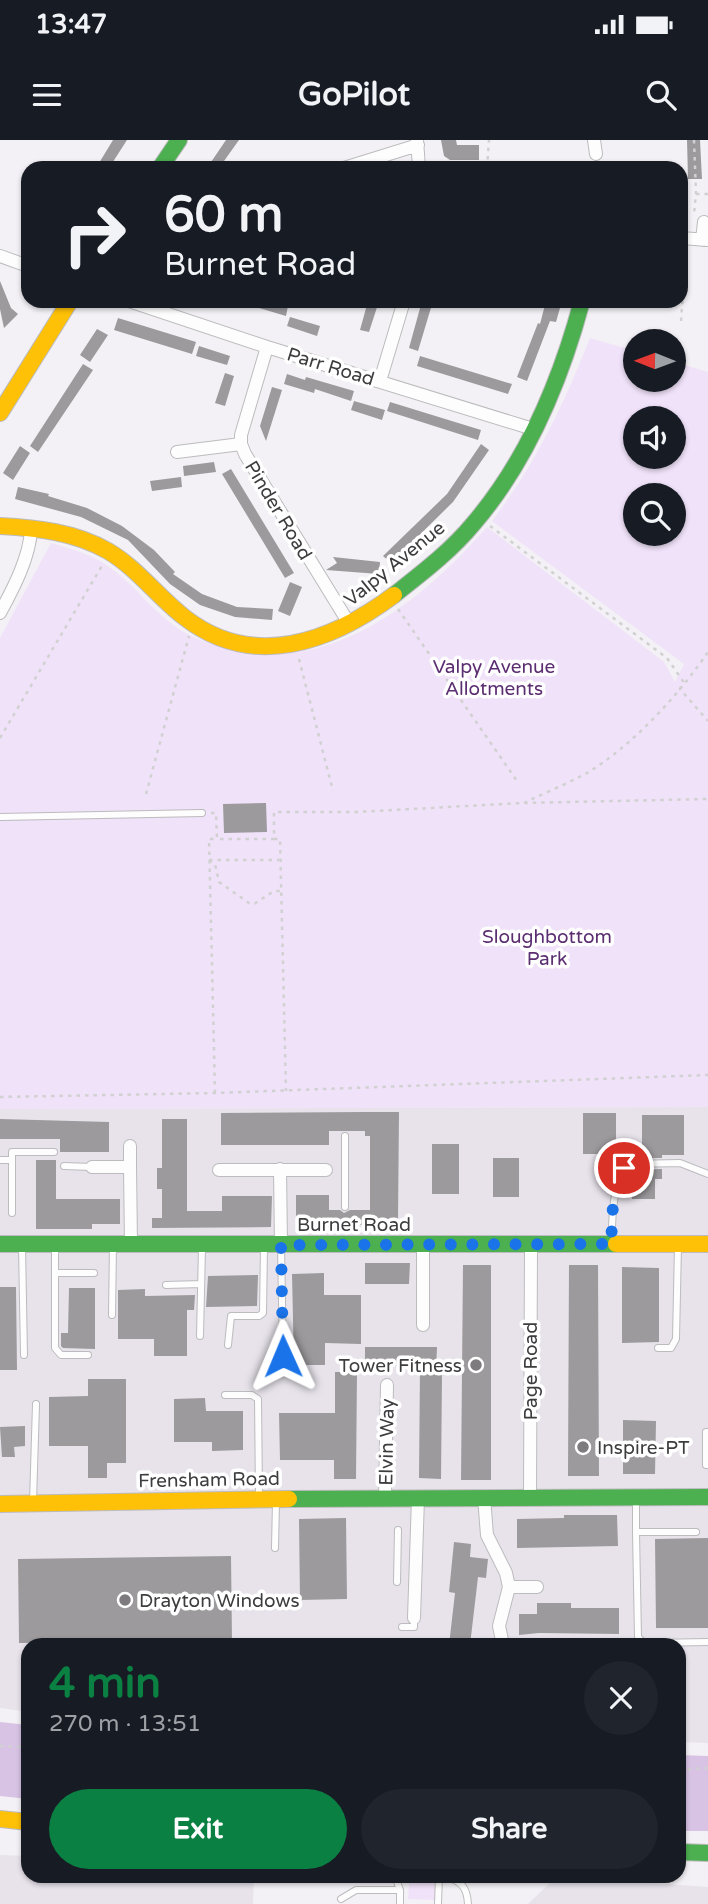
<!DOCTYPE html>
<html lang="en">
<head>
<meta charset="utf-8">
<style>
  :root { --surface:#171b24; --page:#20242c; --text:#f1f3f6; --muted:#9ea1a6; --accent:#0b8043 }
  body { margin:0; font-family:"Varela Round",sans-serif; background:var(--page); color:var(--text); height:100vh; display:flex; flex-direction:column; font-size:26px; white-space:nowrap }
  * { box-sizing:border-box; margin:0 }
  p { font-size:23px; color:var(--muted) }
  .icon { flex:none; width:38px; height:38px; fill:none; stroke:currentColor; stroke-width:2; stroke-linecap:round; stroke-linejoin:round }
  .map { position:relative; flex:1; overflow:hidden }
  .details { position:absolute; left:21px; top:1498px; width:665px; height:245px; display:flex; flex-direction:column; background:var(--surface); border-radius:21px; box-shadow:0 2px 5px #0004 }
  .details>* { flex:none }
  .top-card { position:absolute; left:21px; top:21px; width:667px; height:147px; border-radius:21px; box-shadow:0 2px 5px #0004; background:#171b24; color:var(--text); overflow:hidden }
  .needle { width:46px; rotate:271deg }
  .fabs { position:absolute; left:623px; top:189px; display:grid; gap:14px }
  .fabs a { display:grid; place-items:center; width:63px; height:63px; border-radius:50%; background:var(--surface); box-shadow:0 2px 5px #0004; font-size:35px }
  .pin { position:absolute; display:grid; place-items:center; width:60px; height:60px; color:#fff; margin:-30px; border:4px solid #fff; border-radius:50%; box-shadow:0 2px 7px #0007 }
  .me { position:absolute; width:77px; margin:-38px; rotate:359deg; stroke-linejoin:round; filter:drop-shadow(0 0 5px #0008) }
  .turn { display:flex; align-items:center; gap:24px; height:147px; padding:0 28px; font-size:32px }
  .turn .icon { width:91px; height:91px; stroke-width:2.5 }
  .turn b { display:block; font-size:49px; line-height:60px }
  .round { display:grid; place-items:center; flex:none; width:74px; height:74px; border-radius:37px; background:var(--page) }
  .summary { display:flex; align-items:center; justify-content:space-between; height:119px; padding:0 28px }
  h1 { font-size:42px; font-weight:700; line-height:52px; color:var(--accent) }
  .button { display:flex; gap:14px; margin-top:auto; padding:14px 28px }
  .button a { flex:1; height:80px; border-radius:42px; background:var(--accent); color:#fff; font-size:28px; font-weight:700; line-height:80px; text-align:center }
  .button a+a { background:var(--page); color:var(--text) }
  .status { display:flex; justify-content:space-between; align-items:center; height:49px; padding:0 35px; background:var(--surface); direction:ltr }
  .status svg { height:19px; fill:currentColor }
  header { display:flex; justify-content:space-between; align-items:center; height:91px; padding:0 28px; background:var(--surface); font-size:32px; font-weight:700 }
  .map>svg:first-child { display:block }
  .built { fill:#e8e3eb }
  .green { fill:#f0e2f9; fill-rule:evenodd }
  .forest { fill:#d8c3e4 }
  .building { fill:#9c9a9c }
  .lines { fill:none; stroke-linecap:round; stroke-linejoin:round }
  .lane-casing { stroke:#bcbbbd; stroke-width:8 }
  .street-casing { stroke:#bcbbbd; stroke-width:14 }
  .fast-casing { stroke:#bcbbbd; stroke-width:18 }
  .slow-casing { stroke:#bcbbbd; stroke-width:18 }
  .path { stroke:#d1d1d1; stroke-width:2.5; stroke-dasharray:3.5 5; stroke-linecap:butt }
  .lane { stroke:#fdfdfe; stroke-width:6 }
  .street { stroke:#fdfdfe; stroke-width:12 }
  .fast { stroke:#4caf50; stroke-width:16 }
  .slow { stroke:#ffc107; stroke-width:16 }
  .route { stroke:#1a73e8; stroke-width:12; stroke-dasharray:0 21.6 }
  .poi-dot { fill:#7d7b7e; stroke:#fff; stroke-width:2.5 }
  .labels { text-anchor:middle; stroke-width:7; stroke-linejoin:round; paint-order:stroke }
  .street-label { font-size:19px; fill:#3d3c3e; stroke:#fff }
  .park-label { font-size:19px; fill:#5b2d71; stroke:#fff }
  .poi-label { font-size:19px; fill:#3d3c3e; stroke:#fff; text-anchor:start }
</style>
</head>
<body>
<div class="status"><b>13:47</b><svg viewBox="0 0 49 12"><path d="M0 12V9h3v3zM5 12V6h3v6zM10 12V3h3v9zM15 12V0h3v12zM26 1h20v11H26zM47 4h2v5h-2z"/></svg></div>
<header><svg class="icon" aria-label="menu" viewBox="0 0 24 24"><path d="M4 6h16M4 12h16M4 18h16"/></svg>GoPilot<svg class="icon" aria-label="search" viewBox="0 0 24 24"><circle cx="10" cy="10" r="6"/><path d="M15 15l6 6"/></svg></header>
<div class="map">
<svg width="708" height="1764" viewBox="0 0 708 1764">
  <rect width="100%" height="100%" fill="#f3f1f5"/>
  <!-- built -->
  <path class="built" d="M708,967V1603L679,1602V1505H28V1572L0,1568V969Z
    M0,1715L28,1716V1736H254L253,1764H0Z
    M557,1736L708,1747V1764H528Z"/>
  <!-- green -->
  <path class="green" d="M590,198L635,211V240H674V222L708,232V967L0,969V498L51,403C69,408 90,414 105,424C134,443 153,473 182,491C195,499 212,504 226,508C331,536 422,461 487,387L664,522L675,542L684,524L492,381C535,325 564,264 590,198ZM635,278H674V317H635ZM635,355H674V394H635Z
    M412,1740L434,1741L436,1760L408,1759L409,1743Z"/>
  <!-- forest -->
  <path class="forest" d="M0,1582L28,1585V1659L0,1656Z
    M679,1615L708,1616V1691H679Z"/>
  <!-- building -->
  <path class="building" d="M113,0H127L109,28H96Z
    M226,0H239L219,28H207Z
    M441,0H456L457,5H479V20H450L444,16Z
    M687,0H700L702,39H688Z
    M0,141L11,168L18,174L4,188L0,169Z
    M247,161H272L288,166L286,176L246,164Z
    M368,161H379L369,192L360,190Z
    M422,161H433L418,211L409,208Z
    M546,161H562L556,182L550,181L527,241L517,237L538,183L540,184Z
    M290,177L320,186L317,196L287,186Z
    M118,178L196,202L192,214L114,190Z
    M97,189L108,195L90,222L80,215Z
    M199,206L230,216L227,225L196,216Z
    M420,216L512,244L508,254L417,226Z
    M83,224L93,230L38,312L30,306Z
    M225,233L234,236L225,266L215,263Z
    M287,234L305,240L306,237L354,251L351,261L315,249L314,253L284,244Z
    M272,247L282,250L266,301L260,286Z
    M354,261L385,270L382,280L351,270Z
    M390,262L481,290L478,300L387,271Z
    M481,304L489,310L453,362L391,423L383,416L447,354Z
    M20,306L30,313L13,340L3,333Z
    M214,322L216,332L184,336L183,326Z
    M231,329L294,433L285,438L222,334Z
    M181,337L182,347L152,351L150,341Z
    M18,347L49,354L48,356L87,368L122,386L154,410L175,432L173,434L202,454L237,467L273,469L272,480L235,477L200,465L170,444L128,400L81,377L15,359Z
    M333,417L380,422L379,434L326,430L337,423Z
    M290,442L302,447L290,476L278,471Z
    M266,663L267,692L224,693L223,664Z
    M365,972H399L398,1080H391V1088H370V1085H296V1055H329V1070H340L344,1073L350,1070H370V996H365V991H329V1005H221V973Z
    M583,973H616V1014H583Z
    M642,975H684V1015H662V1018H642Z
    M0,979L109,982V1012H60V999H0Z
    M162,979H187V1071H222V1056H272L271,1087L152,1088V1078H162V1049H157V1028H162Z
    M432,1004H459V1054H432Z
    M493,1018H519V1057H493Z
    M36,1020H56V1059H120V1084H92V1089H36Z
    M662,1029V1039H655V1059H632V1030Z
    M365,1123H410L409,1144H365Z
    M463,1125H491V1340H461Z
    M569,1125H598L599,1336H568Z
    M622,1127L659,1128V1202L622,1203Z
    M324,1133V1155H361V1204L325,1203V1225H294L292,1134Z
    M258,1135L257,1166L206,1167L208,1136Z
    M0,1147H16L17,1230H0Z
    M69,1148H95V1209L63,1208L61,1206V1193H68Z
    M145,1149V1156L195,1155L194,1170H187V1216H154V1199H118V1150Z
    M365,1207H437L436,1233H442L441,1339L419,1338L420,1226L365,1225Z
    M335,1232H357L356,1339H334V1320H280L279,1273H335Z
    M88,1239H126V1323H107V1338H88V1306H49V1257L88,1256Z
    M205,1258L206,1271H243V1310L212,1311V1302H174V1259Z
    M623,1280L656,1281L655,1334H623Z
    M25,1286V1306L14,1307L15,1317H2L0,1287Z
    M564,1375H617L618,1406L517,1408V1379L564,1378Z
    M346,1378L347,1459L300,1460L299,1379Z
    M708,1398V1488H656L655,1399Z
    M454,1402L471,1404L470,1417L488,1419L486,1438L478,1437L470,1505H449L455,1453L449,1452Z
    M231,1416L232,1501L19,1503L18,1419Z
    M537,1463H571V1468H619V1494L539,1493L519,1495V1474H537Z"/>
  <g class="lines">
    <!-- lane casing -->
    <g class="lane-casing">
      <path id="lane" d="M0,677L202,673
        M0,1020H12V1073
        M12,1020V1012H54
        M64,1026L92,1027
        M345,1067V996
        M611,1104C613,1078 611,1045 628,1024L680,1023L708,1034
        M22,1106L24,1215
        M55,1106V1208L61,1215H88
        M281,1107L283,1216
        M55,1133H94
        M166,1145L201,1144
        M112,1175L113,1106
        M200,1196L202,1107
        M228,1205L231,1176H259L263,1173L264,1107
        M658,1208H671L676,1199L678,1106
        M225,1255H252L258,1259L259,1357
        M708,1292H706V1325H708
        M636,1359V1392H696
        M33,1362L36,1264
        M636,1392L638,1497L643,1502L652,1503L708,1502
        M275,1408L276,1361
        M397,1442L398,1390
        M402,1487H414V1478
        M395,1736L400,1750V1764
        M447,1736C462,1743 467,1747 468,1764
        M341,1759L356,1750H400
        M438,1764L439,1736"/>
    </g>
    <!-- street casing -->
    <g class="street-casing">
      <path id="street" d="M417,0L419,28
        M594,0L596,14
        M344,28L418,5
        M681,98L708,100
        M702,100L704,82
        M0,116L28,126
        M129,161L267,207L533,289
        M267,207L241,295V304L245,314L350,485
        M380,241L404,161
        M177,312L241,304
        M0,473C13,449 30,417 31,389
        M130,1006V1027
        M92,1027H130L131,1104
        M280,1029L281,1105
        M219,1030H326
        M423,1185V1105
        M484,1357L487,1395L506,1433L509,1447H537
        M385,1358L387,1245
        M530,1358L531,1105
        M414,1478L418,1358
        M503,1505L499,1486L509,1447"/>
    </g>
    <!-- fast casing -->
    <g class="fast-casing">
      <path id="fast" d="M160,28L179,0
        M394,455C422,433 451,411 474,383C527,321 561,239 582,161
        M0,1104H616
        M289,1359L708,1357
        M679,1712L708,1713"/>
    </g>
    <!-- slow casing -->
    <g class="slow-casing">
      <path id="slow" d="M0,273L70,161
        M0,386C37,388 75,392 108,411C137,428 157,456 184,477C253,531 331,502 394,455
        M616,1104H708
        M0,1364L289,1359
        M0,1679L28,1682"/>
    </g>
    <!-- path -->
    <path class="path" d="M694,0L696,53L694,74
      M487,28L489,0
      M696,54H708
      M681,181L686,110
      M490,386L667,518L683,541L680,549L708,581
      M398,469L517,641
      M299,519L333,651
      M0,598L103,424
      M146,654L189,496
      M524,663C544,653 567,644 587,633C632,606 678,556 708,512
      M211,673H216L217,699H274V672H356L522,663L708,659
      M274,699H280L286,951
      M209,720L215,724L219,742L249,763L254,764L274,751H280
      M209,720H279
      M215,953L209,699H217
      M0,957L215,953L708,935
      M0,1606L28,1607
      M679,1630L708,1628"/>
    <!-- lane -->
    <use href="#lane" class="lane"/>
    <!-- street -->
    <use href="#street" class="street"/>
    <!-- fast -->
    <use href="#fast" class="fast"/>
    <!-- slow -->
    <use href="#slow" class="slow"/>
  </g>
  <g class="lines">
    <!-- route -->
    <path class="route" d="M283,1216L281,1105L611,1104L613,1064L624,1028"/>
  </g>
  <!-- markers -->
  <g class="poi-dot">
    <circle cx="476" cy="1225" r="7"/>
    <circle cx="583" cy="1307" r="7"/>
    <circle cx="125" cy="1460" r="7"/>
  </g>
  <g class="labels">
    <!-- street labels -->
    <g class="street-label">
      <text transform="translate(331 226) rotate(17)" y="7">Parr Road</text>
      <text transform="translate(279 370) rotate(59)" y="7">Pinder Road</text>
      <text transform="translate(394 423) rotate(-39)" y="7">Valpy Avenue</text>
      <text x="354" y="1091">Burnet Road</text>
      <text transform="translate(530 1231) rotate(-90)" y="7">Page Road</text>
      <text transform="translate(386 1302) rotate(-89)" y="7">Elvin Way</text>
      <text transform="translate(209 1339) rotate(-1)" y="7">Frensham Road</text>
    </g>
    <!-- park labels -->
    <g class="park-label">
      <text x="494" y="533">Valpy Avenue<tspan x="494" dy="22">Allotments</tspan></text>
      <text x="547" y="803">Sloughbottom<tspan x="547" dy="22">Park</tspan></text>
    </g>
    <!-- poi labels -->
    <g class="poi-label">
      <text x="462" y="1232" text-anchor="end">Tower Fitness</text>
      <text x="597" y="1314">Inspire-PT</text>
      <text x="139" y="1467">Drayton Windows</text>
    </g>
  </g>
</svg>
<div class="fabs">
<a><svg class="needle" viewBox="-14 -14 28 28"><path d="M0-13l5 13h-10z" fill="#e53935"/><path d="M0 13l5-13h-10z" fill="#9ea1a6"/></svg></a>
<a><svg class="icon" aria-label="sound" viewBox="0 0 24 24"><path d="M4 9h4l5-4v14l-5-4H4zM17 9q2 3 0 6"/></svg></a>
<a><svg class="icon" aria-label="search" viewBox="0 0 24 24"><circle cx="10" cy="10" r="6"/><path d="M15 15l6 6"/></svg></a>
</div>
<div class="pin" style="left:624px;top:1028px;background:#d93025"><svg class="icon" aria-label="arrive" viewBox="0 0 24 24"><path d="M6 21V4h12l-3 4 3 4H6"/></svg></div>
<svg class="me" style="left:283px;top:1216px" viewBox="-20 -20 40 40"><path d="M0-17L14 15 0 8-14 15z" fill="#1a73e8" stroke="#fff" stroke-width="4"/></svg>
<div class="top-card">
<div class="turn"><svg class="icon" aria-label="right" viewBox="0 0 24 24"><path d="M7 20v-9h11M14 6l5 5-5 5"/></svg><div><b>60 m</b>Burnet Road</div></div>
</div>
<section class="details">
<div class="summary"><div><h1>4 min</h1><p>270 m · 13:51</p></div><a class="round"><svg class="icon" aria-label="close" viewBox="0 0 24 24"><path d="M6 6l12 12M18 6L6 18"/></svg></a></div>
<div class="button"><a>Exit</a><a>Share</a></div>
</section>
</div>
</body>
</html>
